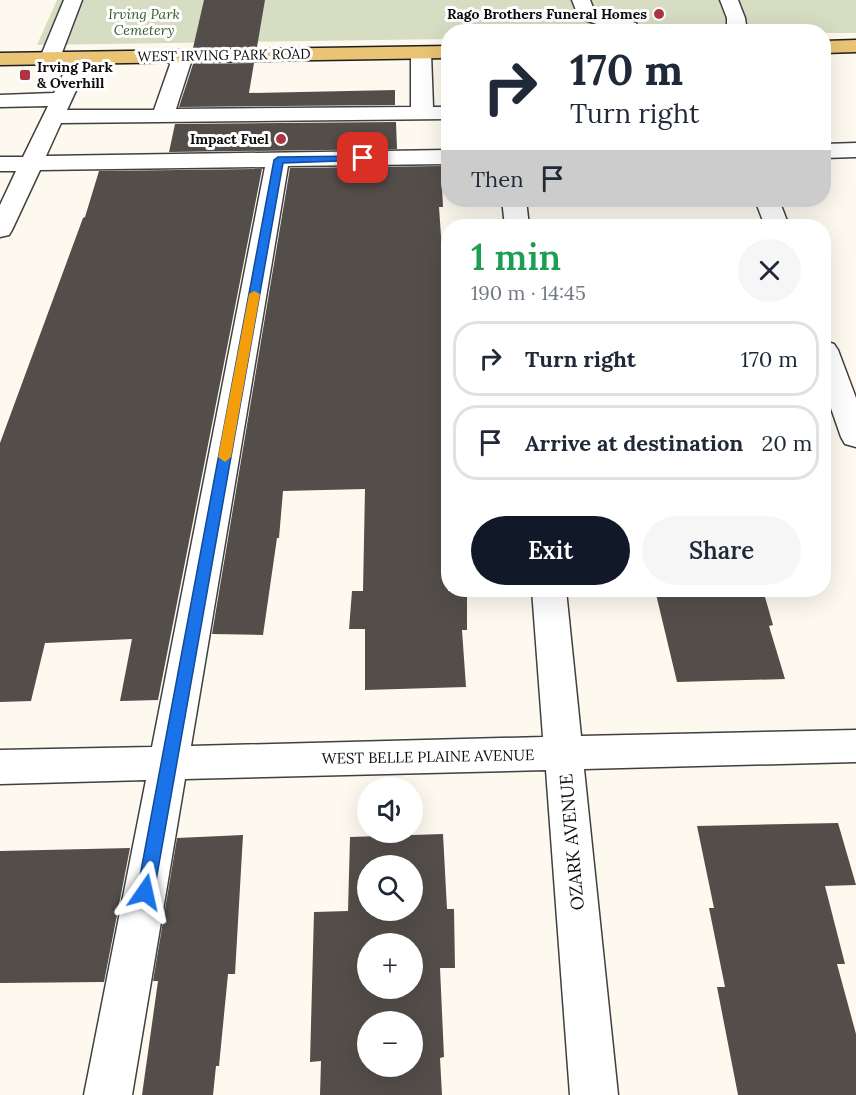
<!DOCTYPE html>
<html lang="en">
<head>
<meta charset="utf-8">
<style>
  :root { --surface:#fff; --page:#f6f6f7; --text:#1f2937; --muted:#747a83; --line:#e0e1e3; --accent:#111827 }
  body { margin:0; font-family:Lora,serif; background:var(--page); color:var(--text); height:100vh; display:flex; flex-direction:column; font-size:22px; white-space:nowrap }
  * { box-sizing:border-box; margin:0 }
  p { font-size:20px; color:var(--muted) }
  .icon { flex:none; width:33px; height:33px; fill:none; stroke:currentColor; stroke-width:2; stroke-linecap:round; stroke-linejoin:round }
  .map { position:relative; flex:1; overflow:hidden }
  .sheet { position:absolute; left:441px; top:219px; width:390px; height:378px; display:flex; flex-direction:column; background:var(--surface); border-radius:24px; box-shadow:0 6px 24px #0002 }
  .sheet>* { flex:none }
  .guide { position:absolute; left:441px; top:24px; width:390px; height:183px; border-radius:24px; box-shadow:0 6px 24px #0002; background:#fff; color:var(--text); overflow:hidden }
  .buttons { position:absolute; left:357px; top:777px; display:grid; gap:12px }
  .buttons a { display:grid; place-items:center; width:66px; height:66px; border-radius:50%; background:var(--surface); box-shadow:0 6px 24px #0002; font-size:30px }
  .pin { position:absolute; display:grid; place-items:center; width:51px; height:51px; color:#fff; margin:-26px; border-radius:12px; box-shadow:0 3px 9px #0006 }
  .me { position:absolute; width:66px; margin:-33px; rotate:11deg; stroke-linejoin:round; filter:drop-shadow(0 0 4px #0008) }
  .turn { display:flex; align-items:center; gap:21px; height:126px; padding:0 30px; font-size:27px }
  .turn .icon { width:78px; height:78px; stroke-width:2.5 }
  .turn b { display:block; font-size:42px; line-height:51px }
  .then { display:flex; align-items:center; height:57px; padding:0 30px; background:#0003; gap:12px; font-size:22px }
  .round { display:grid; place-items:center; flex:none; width:63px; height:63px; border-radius:32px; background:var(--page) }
  .head { display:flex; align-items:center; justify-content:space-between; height:102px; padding:0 30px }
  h1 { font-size:36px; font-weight:600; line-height:45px; color:#1e9e55 }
  .button { display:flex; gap:12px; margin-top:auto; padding:12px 30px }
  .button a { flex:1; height:69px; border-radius:36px; background:var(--accent); color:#fff; font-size:24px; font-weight:600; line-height:69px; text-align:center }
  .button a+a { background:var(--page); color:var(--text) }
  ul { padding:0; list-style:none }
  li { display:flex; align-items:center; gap:18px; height:75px; margin:0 12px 9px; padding:0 18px; border:3px solid var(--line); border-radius:24px }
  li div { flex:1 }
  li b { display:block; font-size:22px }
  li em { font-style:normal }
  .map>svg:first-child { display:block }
  .cemetery { fill:#d6ddc2 }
  .building { fill:#544e4b; fill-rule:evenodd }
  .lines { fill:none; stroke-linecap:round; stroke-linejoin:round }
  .minor-casing { stroke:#404040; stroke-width:3 }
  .major-casing { stroke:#1e1e1e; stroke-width:3 }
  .minor { fill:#fff; fill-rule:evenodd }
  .major { fill:#e9c474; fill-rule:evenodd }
  .route { fill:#1a73e8; stroke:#114b97; stroke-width:1.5 }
  .slow { fill:#f59e0b }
  .poi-dot { fill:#ad3543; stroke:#fff; stroke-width:2 }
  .labels { text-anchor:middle; stroke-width:6; stroke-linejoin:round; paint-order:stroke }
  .far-park-label { font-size:14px; font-style:italic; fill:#345d25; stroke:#fff }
  .far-poi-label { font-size:14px; font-weight:bold; fill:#0d0d0d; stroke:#fff; text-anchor:end }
  .far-street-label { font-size:14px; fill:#0d0d0d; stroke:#fff }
  .street-label { font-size:15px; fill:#0d0d0d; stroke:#fff }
  .near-street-label { font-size:18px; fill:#0d0d0d; stroke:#fff }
</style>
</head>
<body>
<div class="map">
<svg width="856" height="1095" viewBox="0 0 856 1095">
  <rect width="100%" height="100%" fill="#fdf9ef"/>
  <!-- cemetery -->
  <path class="cemetery" d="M57,0H856V33L448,32V39L37,45Z"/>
  <!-- building -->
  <path class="building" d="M204,0H265L257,47L193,48Z
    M254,63L249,93L395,90V105L179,107L193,64Z
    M396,122L397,149L169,152L175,124Z
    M441,166L443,207H439L448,337V397H443L448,497V591H467V630H462L466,687L365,690V629H349L352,591H363L365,489L283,491L279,538H277L263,635L212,634L290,168Z
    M262,169L158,700L120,701L132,639L45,643L31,701L0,702V443L83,218L85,217L99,171Z
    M655,590H763L773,625L769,626L785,679L677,682Z
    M838,823L856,885L825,886L845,964H837L856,1034V1095H738L717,987H725L709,908H714L697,826Z
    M443,834L447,909H454L455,968H440L444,1057L440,1058L442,1095H320L321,1061L310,1062L314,912L348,911L350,837ZM368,866H412V910H368ZM368,944H412V988H368ZM368,1022H412V1066H368Z
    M243,835L235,974H228L219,1066H216L213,1095H142L158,981H153L177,838Z
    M130,848L104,982L0,983V851Z"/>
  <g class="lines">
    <!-- minor casing -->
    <g class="minor-casing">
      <path id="minor" d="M64,0H82L60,58L57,62H43L40,58Z
        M572,0H590L594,10L636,23L640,32H620L579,18Z
        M720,0H738L745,18L747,32H727V18Z
        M421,47L428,49L431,53L433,107H448V119L61,123L46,156L448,150V164L288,166L191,746L543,737L532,590H566L581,736L856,730V762L584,769L618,1095H570L546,770L185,779L132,1095H84L146,780L0,784V750L152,747L265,167L40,170L12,230L9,235L0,237V205L16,171H0V157H23L48,106L0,107V95L54,93L71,58L74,54H88L91,58L67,110H154L173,56L176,52H190L193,56L176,109L411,107V53L414,49Z
        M856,143V157L824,158V144Z
        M502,200H526L529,226H505Z
        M755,200H779L789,226H765Z
        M824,341L834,344L838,350L856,398V447L845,444L841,437L824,388Z"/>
    </g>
    <!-- major casing -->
    <g class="major-casing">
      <path id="major" d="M856,40V52L824,53V41Z
        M448,46V58L0,65V53Z"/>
    </g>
    <!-- minor -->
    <use href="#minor" class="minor"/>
    <!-- major -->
    <use href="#major" class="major"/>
  </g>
  <!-- route -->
  <path class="route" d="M363,156H367V160L283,163L154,892L152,898L145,900L139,898L137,892L274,160L278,157Z"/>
  <!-- slow -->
  <path class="slow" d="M254,291L260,294L231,457L225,462L218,457L249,294Z"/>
  <!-- markers -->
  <g class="poi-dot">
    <circle cx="659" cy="14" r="6"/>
    <rect x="19" y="69" width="12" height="12" rx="3"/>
    <circle cx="281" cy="139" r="6"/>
  </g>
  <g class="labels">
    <!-- far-park labels -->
    <g class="far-park-label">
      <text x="144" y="19">Irving Park<tspan x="144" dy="16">Cemetery</tspan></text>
    </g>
    <!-- far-poi labels -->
    <g class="far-poi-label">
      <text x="647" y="19">Rago Brothers Funeral Homes</text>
      <text x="37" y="72" text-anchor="start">Irving Park<tspan x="37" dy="16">&amp; Overhill</tspan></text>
      <text x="269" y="144">Impact Fuel</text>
    </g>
    <!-- far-street labels -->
    <g class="far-street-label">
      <text transform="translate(224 55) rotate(-1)" y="5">WEST IRVING PARK ROAD</text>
    </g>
    <!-- street labels -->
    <g class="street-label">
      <text transform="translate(428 757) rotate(-1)" y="5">WEST BELLE PLAINE AVENUE</text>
    </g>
    <!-- near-street labels -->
    <g class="near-street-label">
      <text transform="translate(572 842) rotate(-95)" y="6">OZARK AVENUE</text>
    </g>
  </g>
</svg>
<div class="buttons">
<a><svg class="icon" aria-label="sound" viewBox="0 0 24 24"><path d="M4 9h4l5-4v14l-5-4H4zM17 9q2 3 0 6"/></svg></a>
<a><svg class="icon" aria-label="search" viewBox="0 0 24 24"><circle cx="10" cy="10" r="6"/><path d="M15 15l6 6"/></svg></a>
<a>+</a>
<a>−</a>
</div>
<div class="pin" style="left:363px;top:158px;background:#d93025"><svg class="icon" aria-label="arrive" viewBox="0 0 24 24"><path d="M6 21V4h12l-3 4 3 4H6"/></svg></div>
<svg class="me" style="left:145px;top:892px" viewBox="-20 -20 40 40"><path d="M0-17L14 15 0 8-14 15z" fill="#1a73e8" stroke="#fff" stroke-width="4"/></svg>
<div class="guide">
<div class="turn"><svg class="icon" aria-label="right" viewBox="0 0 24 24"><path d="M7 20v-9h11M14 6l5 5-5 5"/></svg><div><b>170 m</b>Turn right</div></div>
<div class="then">Then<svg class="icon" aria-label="arrive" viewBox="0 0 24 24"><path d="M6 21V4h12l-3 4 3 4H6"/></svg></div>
</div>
<section class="sheet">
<div class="head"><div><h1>1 min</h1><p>190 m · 14:45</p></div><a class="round"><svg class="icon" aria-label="close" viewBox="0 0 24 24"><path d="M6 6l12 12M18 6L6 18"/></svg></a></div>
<ul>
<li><svg class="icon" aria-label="right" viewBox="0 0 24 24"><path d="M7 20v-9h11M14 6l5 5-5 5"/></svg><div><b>Turn right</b></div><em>170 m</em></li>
<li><svg class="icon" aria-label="arrive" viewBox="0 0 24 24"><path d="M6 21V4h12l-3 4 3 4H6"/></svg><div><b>Arrive at destination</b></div><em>20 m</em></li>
</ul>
<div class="button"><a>Exit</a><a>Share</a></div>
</section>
</div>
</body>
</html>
